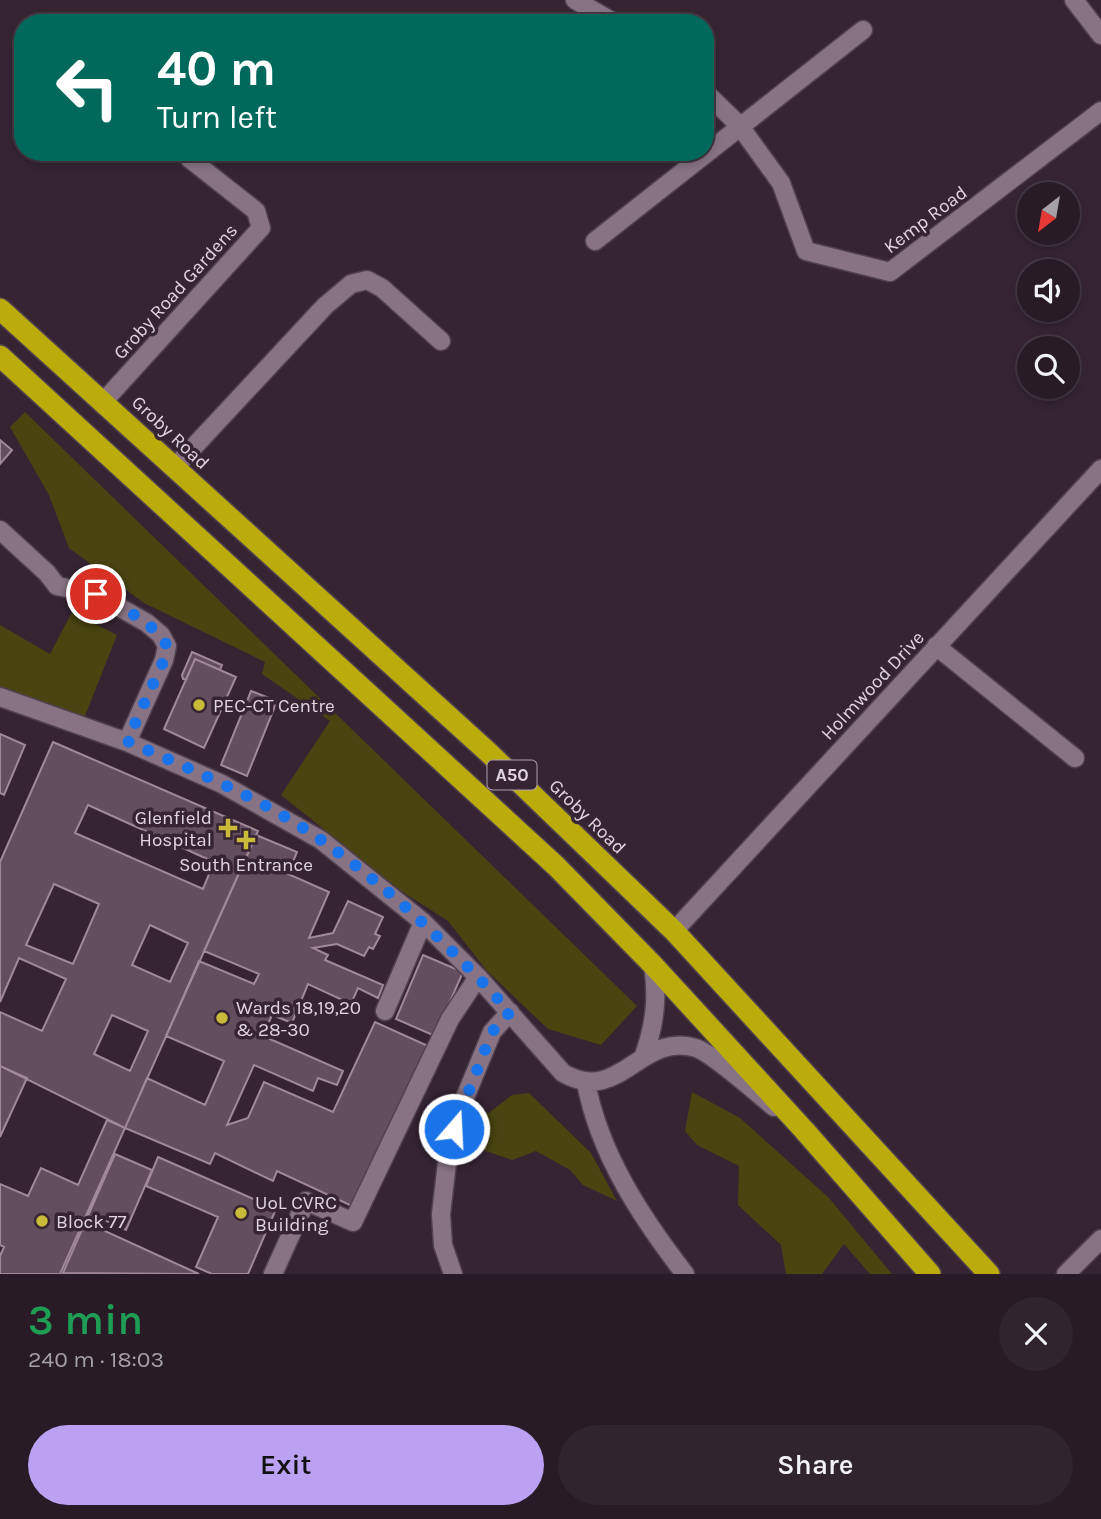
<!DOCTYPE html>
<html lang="en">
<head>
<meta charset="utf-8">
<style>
  :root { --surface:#281b26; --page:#30242e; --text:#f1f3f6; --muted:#a5a1a7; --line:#443943; --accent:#bca0f2 }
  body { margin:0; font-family:Karla,sans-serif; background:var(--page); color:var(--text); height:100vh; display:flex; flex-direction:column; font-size:26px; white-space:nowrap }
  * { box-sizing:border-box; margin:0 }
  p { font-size:23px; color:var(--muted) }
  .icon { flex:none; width:38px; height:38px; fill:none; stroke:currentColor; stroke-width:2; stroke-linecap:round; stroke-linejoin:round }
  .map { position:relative; height:1274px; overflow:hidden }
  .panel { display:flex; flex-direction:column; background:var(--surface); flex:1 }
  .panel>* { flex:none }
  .guide { position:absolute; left:14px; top:14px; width:700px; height:147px; border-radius:28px; box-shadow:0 4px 10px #0003,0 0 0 2px var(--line); background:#00695c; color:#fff; overflow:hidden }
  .needle { width:46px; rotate:211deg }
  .tools { position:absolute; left:1017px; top:182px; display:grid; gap:14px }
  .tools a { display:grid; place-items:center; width:63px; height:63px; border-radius:50%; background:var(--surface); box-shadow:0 4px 10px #0003,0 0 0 2px var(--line); font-size:35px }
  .pin { position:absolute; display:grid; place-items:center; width:60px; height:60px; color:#fff; margin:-30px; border:4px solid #fff; border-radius:50%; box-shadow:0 2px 7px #0007 }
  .me { position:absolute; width:77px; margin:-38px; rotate:19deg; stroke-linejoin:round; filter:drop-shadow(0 0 5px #0008) }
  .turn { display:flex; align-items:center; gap:24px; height:147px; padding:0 28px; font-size:32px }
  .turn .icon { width:91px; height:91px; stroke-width:2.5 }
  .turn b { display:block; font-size:49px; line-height:60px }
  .round { display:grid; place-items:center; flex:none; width:74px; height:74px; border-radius:37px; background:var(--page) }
  .overview { display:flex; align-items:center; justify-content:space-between; height:119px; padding:0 28px }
  h1 { font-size:42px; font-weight:600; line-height:52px; color:#1e9e55 }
  .action { display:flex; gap:14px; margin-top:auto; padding:14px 28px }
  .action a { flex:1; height:80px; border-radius:42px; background:var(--accent); color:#111; font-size:28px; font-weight:600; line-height:80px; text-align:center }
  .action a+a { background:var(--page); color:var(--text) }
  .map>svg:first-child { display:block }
  .green { fill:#4a4411 }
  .building { fill:#624e5e; stroke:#a0899b; stroke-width:2; fill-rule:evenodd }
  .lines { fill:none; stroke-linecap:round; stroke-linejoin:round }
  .minor-casing { stroke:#50414e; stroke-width:21 }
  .highway-casing { stroke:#50414e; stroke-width:24 }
  .minor { stroke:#887384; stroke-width:18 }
  .highway { stroke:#bbac0c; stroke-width:21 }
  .route { stroke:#1a73e8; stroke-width:12; stroke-dasharray:0 21.6 }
  .poi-dot { fill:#c9ba3a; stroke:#362433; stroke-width:2.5 }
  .labels { text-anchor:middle; stroke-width:7; stroke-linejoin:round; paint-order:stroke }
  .shield { fill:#362433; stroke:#ad9fab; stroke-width:2 }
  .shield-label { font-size:18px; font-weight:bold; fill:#e0d4de }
  .street-label { font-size:19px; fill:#e0d4de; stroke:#362433 }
  .poi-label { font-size:19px; fill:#e0d4de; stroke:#362433; text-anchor:start }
</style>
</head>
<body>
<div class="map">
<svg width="1101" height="1274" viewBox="0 0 1101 1274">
  <rect width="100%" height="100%" fill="#362433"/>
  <!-- green -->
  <path class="green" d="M25,412L637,1006L601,1045L548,1029L487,971L448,921L401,891L281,795L330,721L262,674L265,662L144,603L69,548L49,495L10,427Z
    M72,612L117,635L83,721L0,691V625L50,654Z
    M692,1092L740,1118L829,1198L892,1274H870L844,1244L822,1274H786L781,1245L738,1205L739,1166L697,1145L685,1131Z
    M529,1093L591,1153L617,1201L583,1185L570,1170L536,1151L512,1160L483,1150L481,1119L512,1095Z"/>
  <!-- building -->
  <path class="building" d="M0,440L12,450L0,464Z
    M192,652L222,665L220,670L195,659L186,680L183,679L182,675Z
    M195,659L236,677L204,748L164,729Z
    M251,691L277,701L247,776L221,765Z
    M0,734L25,745L4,795L0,793Z
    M53,742L258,831L125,1128L0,1066V1012L42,1031L66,979L19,958L0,1002V862ZM88,805L214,862L203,889L75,833ZM54,884L99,904L73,964L26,945ZM150,925L188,943L170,982L132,965ZM112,1015L148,1031L130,1071L94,1054Z
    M256,835L297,852L288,874L329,892L309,938L333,933L348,901L383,917L375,934L380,936L373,949L369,947L364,956L337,944L313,948L328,955L325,960L383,985L378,998L358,988L351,1004L308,984L292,1023L272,1015L263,1036L343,1071L337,1085L318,1078L313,1091L254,1065L227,1125L248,1118L264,1082L333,1112L375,1022L428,1046L354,1207L277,1171L273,1181L215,1153L210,1164L125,1128L147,1078L205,1105L224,1061L166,1036L199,961L254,984L259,974L204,951Z
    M423,955L463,972L435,1036L396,1019Z
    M0,1066L27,1078L0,1137Z
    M107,1120L125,1128L60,1274H0V1256L4,1247L0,1245V1184L28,1196L41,1168L78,1185Z
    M115,1154L152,1170L126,1230L100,1218L96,1227L199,1274L63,1273Z
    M158,1157L276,1209L248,1274H212L196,1267L218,1217L146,1186Z"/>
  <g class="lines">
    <!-- minor casing -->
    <g class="minor-casing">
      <path id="minor" d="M575,0L615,23
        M1074,0L1101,35
        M705,92L739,125L781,183L806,251L890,272L1101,111
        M595,241L863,30
        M104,401L261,228L256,211L190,159L186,152
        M175,467L325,306L351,284L367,280L382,288L441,341
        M0,530L47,573L57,586L96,594L147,623L161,635L167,646L164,660L127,742
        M936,646L1075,758
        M0,697L127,742L222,784L321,840L423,922L478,977L563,1073C620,1106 640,1031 696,1048C712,1053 758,1094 774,1107
        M674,931L1101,469
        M385,1011L423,922
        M644,1055C655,1024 658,997 653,965
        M586,1083C600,1155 641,1217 685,1274
        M273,1274L306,1201L353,1222L450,1019L478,977
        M453,1274L443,1245L441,1214L449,1146L459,1112L492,1032L510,1012
        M1066,1274L1101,1239"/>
    </g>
    <!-- highway casing -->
    <g class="highway-casing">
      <path id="highway" d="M0,309L489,753L674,931L989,1274
        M0,356L556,866L653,965L804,1130L930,1274"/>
    </g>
    <!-- minor -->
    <use href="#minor" class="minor"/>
    <!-- highway -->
    <use href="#highway" class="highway"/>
  </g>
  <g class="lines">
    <!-- route -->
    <path class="route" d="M96,594C121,608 152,620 167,646L164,660L127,741C193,771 262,798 321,840C391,889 453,949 510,1012L492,1032L454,1129"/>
  </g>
  <!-- markers -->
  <g class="poi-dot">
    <circle cx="199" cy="705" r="7"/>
    <path d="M224.5 817.5h7v7h7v7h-7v7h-7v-7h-7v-7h7z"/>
    <path d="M242.5 829.5h7v7h7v7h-7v7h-7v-7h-7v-7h7z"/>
    <circle cx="222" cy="1018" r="7"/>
    <circle cx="241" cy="1213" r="7"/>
    <circle cx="42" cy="1221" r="7"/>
  </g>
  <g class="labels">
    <!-- shield labels -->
    <rect class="shield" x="487.5" y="760.5" width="49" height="29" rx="5"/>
    <g class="shield-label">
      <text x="512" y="781">A50</text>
    </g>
    <!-- street labels -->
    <g class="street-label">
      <text transform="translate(925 219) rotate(-37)" y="7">Kemp Road</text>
      <text transform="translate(175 291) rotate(-48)" y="7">Groby Road Gardens</text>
      <text transform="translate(171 432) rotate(43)" y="7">Groby Road</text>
      <text transform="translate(872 685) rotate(-47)" y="7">Holmwood Drive</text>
      <text transform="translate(588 816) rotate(44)" y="7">Groby Road</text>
    </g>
    <!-- poi labels -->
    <g class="poi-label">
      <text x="213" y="712">PEC-CT Centre</text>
      <text x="212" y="824" text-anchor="end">Glenfield<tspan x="212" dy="22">Hospital</tspan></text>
      <text x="246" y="871" text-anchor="middle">South Entrance</text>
      <text x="236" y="1014">Wards 18,19,20<tspan x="236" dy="22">&amp; 28-30</tspan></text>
      <text x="255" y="1209">UoL CVRC<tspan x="255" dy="22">Building</tspan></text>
      <text x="56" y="1228">Block 77</text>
    </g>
  </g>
</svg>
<div class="tools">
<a><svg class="needle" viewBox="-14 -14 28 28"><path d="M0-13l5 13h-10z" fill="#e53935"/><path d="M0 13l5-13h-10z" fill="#a5a1a7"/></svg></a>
<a><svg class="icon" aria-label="sound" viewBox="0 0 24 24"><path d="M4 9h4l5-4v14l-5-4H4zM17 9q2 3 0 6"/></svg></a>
<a><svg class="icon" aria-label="search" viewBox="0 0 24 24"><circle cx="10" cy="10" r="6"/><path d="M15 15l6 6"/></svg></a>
</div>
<div class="pin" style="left:96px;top:594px;background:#d93025"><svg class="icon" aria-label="arrive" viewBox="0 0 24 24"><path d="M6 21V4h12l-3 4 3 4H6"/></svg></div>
<svg class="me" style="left:454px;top:1129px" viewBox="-20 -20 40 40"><circle r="17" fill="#1a73e8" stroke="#fff" stroke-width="3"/><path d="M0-11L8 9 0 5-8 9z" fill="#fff"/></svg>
<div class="guide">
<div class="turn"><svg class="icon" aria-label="left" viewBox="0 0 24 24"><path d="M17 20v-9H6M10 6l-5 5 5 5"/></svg><div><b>40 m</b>Turn left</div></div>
</div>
</div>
<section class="panel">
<div class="overview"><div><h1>3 min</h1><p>240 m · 18:03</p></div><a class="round"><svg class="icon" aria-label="close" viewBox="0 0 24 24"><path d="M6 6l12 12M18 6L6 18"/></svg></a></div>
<div class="action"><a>Exit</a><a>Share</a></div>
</section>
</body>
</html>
